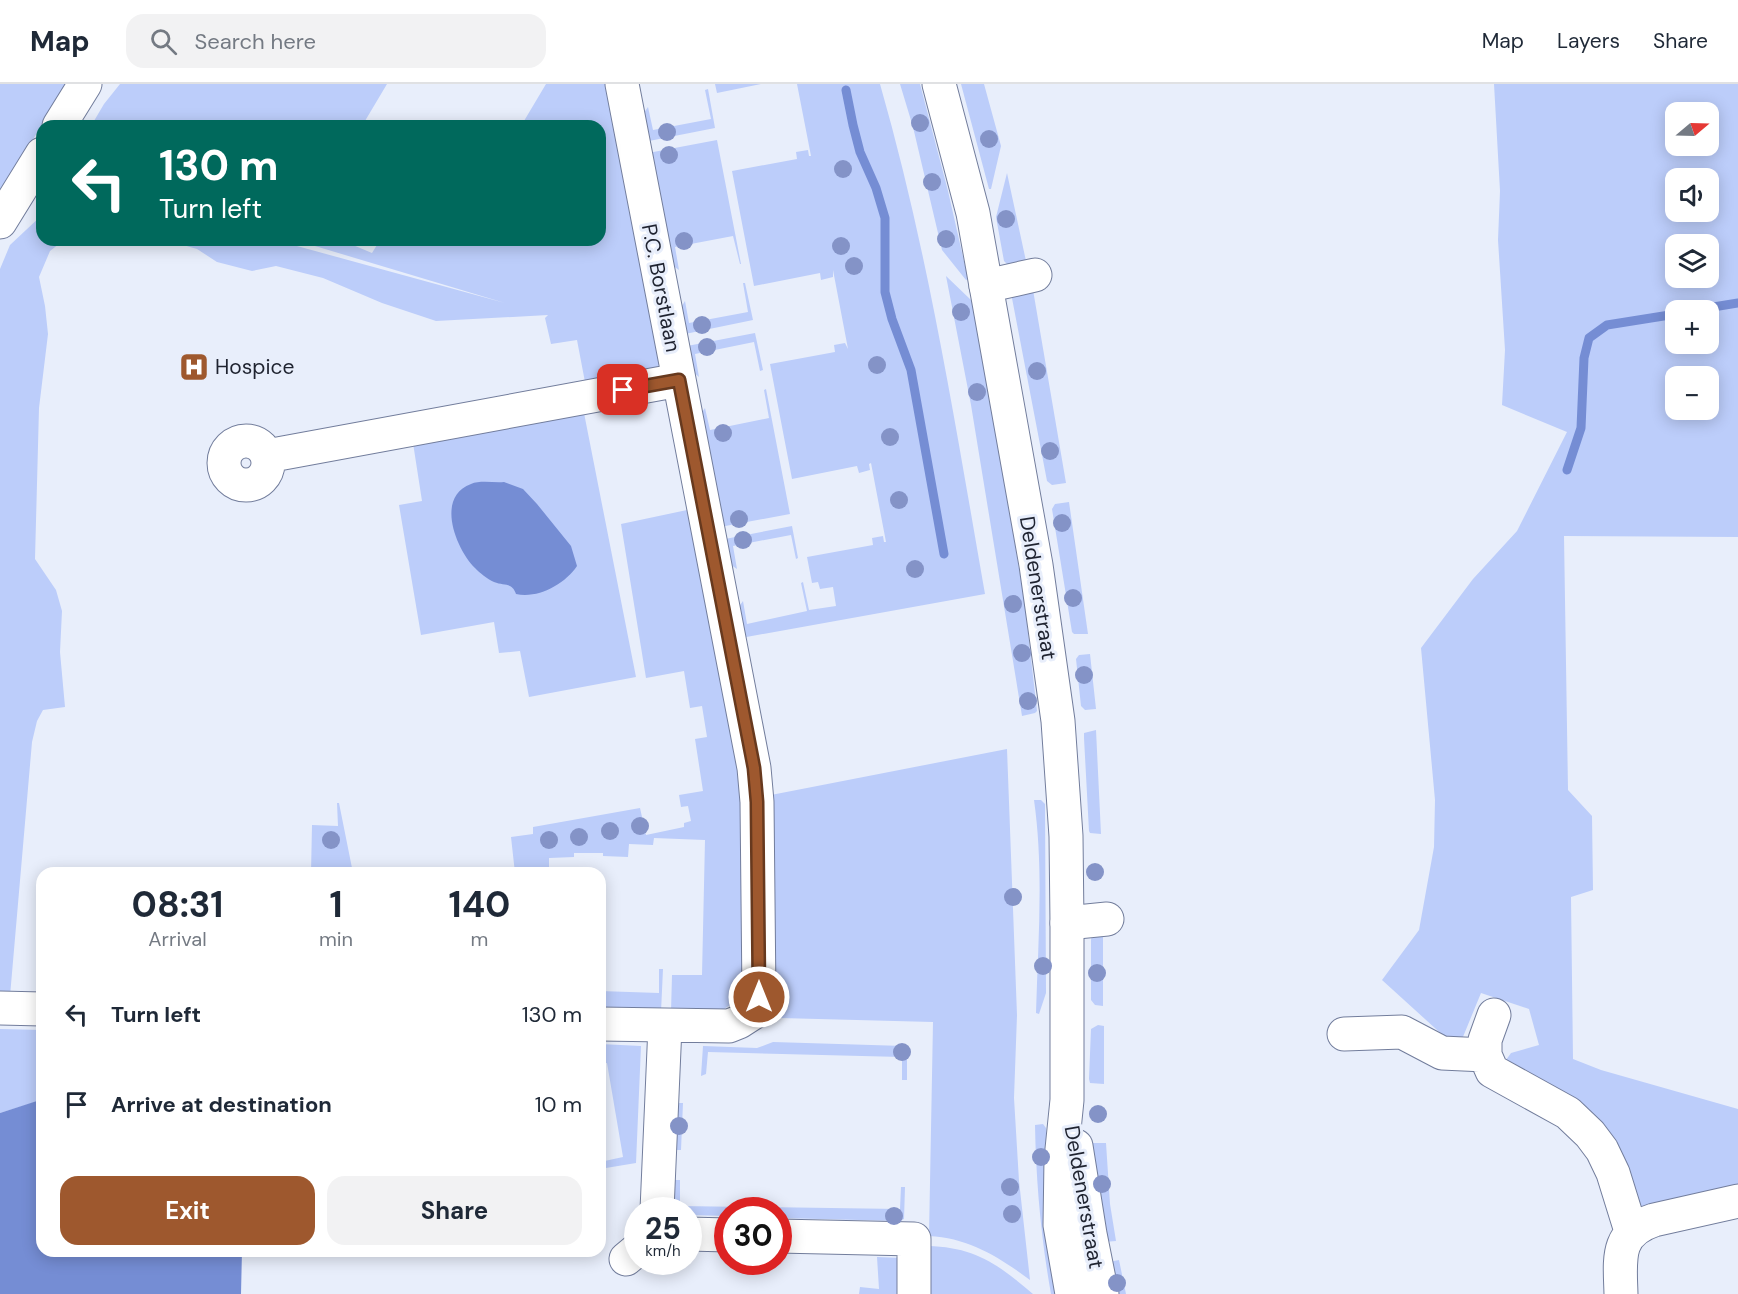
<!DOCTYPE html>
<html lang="en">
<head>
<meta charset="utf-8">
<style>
  :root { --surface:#fff; --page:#f2f2f3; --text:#1f2937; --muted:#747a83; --line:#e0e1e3; --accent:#9e582e }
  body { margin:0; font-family:"DM Sans",sans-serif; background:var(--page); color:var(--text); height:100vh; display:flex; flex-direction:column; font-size:22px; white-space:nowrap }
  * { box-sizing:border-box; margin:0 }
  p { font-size:20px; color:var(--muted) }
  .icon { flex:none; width:33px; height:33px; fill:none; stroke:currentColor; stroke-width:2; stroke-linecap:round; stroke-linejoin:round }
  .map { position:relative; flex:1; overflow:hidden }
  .panel { position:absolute; left:36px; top:783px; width:570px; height:390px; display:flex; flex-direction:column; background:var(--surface); border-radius:18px; box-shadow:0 3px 15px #0003 }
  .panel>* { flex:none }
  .top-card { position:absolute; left:36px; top:36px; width:570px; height:126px; border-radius:18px; box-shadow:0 3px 15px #0003; background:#00695c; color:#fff; overflow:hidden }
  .needle { width:39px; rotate:71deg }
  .controls { position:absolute; left:1665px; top:18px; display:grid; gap:12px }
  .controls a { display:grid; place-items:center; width:54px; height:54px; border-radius:12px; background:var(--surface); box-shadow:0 3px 15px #0003; font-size:30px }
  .speed { position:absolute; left:624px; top:1113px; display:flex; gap:12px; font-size:30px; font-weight:700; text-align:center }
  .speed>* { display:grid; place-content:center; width:78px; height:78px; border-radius:50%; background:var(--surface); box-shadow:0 3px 15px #0003; line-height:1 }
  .speed small { font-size:15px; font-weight:400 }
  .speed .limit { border:9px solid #d22; background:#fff; color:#111 }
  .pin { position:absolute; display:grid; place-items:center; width:51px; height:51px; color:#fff; margin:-26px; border-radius:12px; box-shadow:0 3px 9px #0006 }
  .me { position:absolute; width:66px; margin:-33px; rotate:0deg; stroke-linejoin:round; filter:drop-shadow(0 0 4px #0008) }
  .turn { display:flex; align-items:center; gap:21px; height:126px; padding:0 24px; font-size:27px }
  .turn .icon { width:78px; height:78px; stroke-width:2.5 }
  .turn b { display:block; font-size:42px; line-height:51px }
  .eta { display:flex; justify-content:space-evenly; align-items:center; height:102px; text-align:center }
  .eta b { font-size:36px; font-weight:700; line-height:42px }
  .action { display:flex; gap:12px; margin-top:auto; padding:12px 24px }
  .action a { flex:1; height:69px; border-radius:18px; background:var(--accent); color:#fff; font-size:24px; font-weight:700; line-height:69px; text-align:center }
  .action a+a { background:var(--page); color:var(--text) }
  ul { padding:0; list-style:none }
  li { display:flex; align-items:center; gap:18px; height:90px; padding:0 24px }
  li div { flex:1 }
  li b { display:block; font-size:22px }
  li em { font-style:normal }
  header { display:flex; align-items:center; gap:36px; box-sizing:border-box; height:84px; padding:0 30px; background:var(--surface); border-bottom:2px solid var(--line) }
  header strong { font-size:28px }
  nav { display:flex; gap:33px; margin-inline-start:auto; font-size:21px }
  .search { width:420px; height:54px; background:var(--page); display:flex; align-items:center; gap:15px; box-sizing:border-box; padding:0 21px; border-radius:18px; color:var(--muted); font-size:22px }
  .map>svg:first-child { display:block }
  .green { fill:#bccdfa; fill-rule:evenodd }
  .water { fill:#758dd4 }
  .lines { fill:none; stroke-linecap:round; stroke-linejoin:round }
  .stream { stroke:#758dd4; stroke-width:9 }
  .minor-casing { stroke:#727d9c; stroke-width:35 }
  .major-casing { stroke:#727d9c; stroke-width:35 }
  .minor { stroke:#fff; stroke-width:33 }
  .major { stroke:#fff; stroke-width:33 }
  .tree { fill:#8493c7 }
  .route-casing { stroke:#67391e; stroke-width:15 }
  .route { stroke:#9e582e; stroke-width:10 }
  .labels { text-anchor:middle; stroke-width:6; stroke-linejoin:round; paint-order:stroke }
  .street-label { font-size:21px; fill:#1f2330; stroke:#e8eefb }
  .poi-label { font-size:21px; fill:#1f2330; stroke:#e8eefb; text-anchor:start }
</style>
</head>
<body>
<header>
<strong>Map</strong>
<div class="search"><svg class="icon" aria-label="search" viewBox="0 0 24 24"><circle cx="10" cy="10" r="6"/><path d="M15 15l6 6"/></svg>Search here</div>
<nav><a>Map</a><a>Layers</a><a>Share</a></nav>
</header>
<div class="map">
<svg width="1738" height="1210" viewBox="0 0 1738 1210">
  <rect width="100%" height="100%" fill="#e8eefb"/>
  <!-- green -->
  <path class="green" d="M0,0H66L0,111Z
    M120,0H387L362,42H91L104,20Z
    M546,0H610L660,279L657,284L585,298L577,256L551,260L545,234L548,231L436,237L382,219L323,194L276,182L252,187L217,178L197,165L166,156H275L505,219L295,156H341L372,169L380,156H600V42H521Z
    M715,0H761L717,9Z
    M797,0H880C928,167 955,339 985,510L741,554L738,524L743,517L747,540L807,527L801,499L803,498L809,526L836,522L833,503L820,505L818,498L812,499L807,473L873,461L872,454L883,452L884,458H886L871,379L869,380L870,386L859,389L857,382L792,395L770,280L835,268L834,261L845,259L848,265L833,186V193L821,196L820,189L754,202L732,87L797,75L796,68L808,66L809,72H811Z
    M900,0H920L948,107L968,195L966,196L942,166L913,43Z
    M961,0H984L1001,62L991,105H989Z
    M1494,0H1738V453L1564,452L1568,706L1592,732L1593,806L1571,813L1573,975L1601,986L1738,1025V1107L1635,1130L1612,1083L1506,976L1511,969L1539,961L1529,925L1481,909L1458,965L1382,896L1419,846L1434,763L1435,716L1421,564L1473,495L1517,447L1567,348L1502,321L1505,266L1498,156L1500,107ZM1676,28H1708V62H1676ZM1676,94H1708V128H1676ZM1676,160H1708V194H1676ZM1676,226H1708V260H1676ZM1676,292H1708V326H1676Z
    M708,5L715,44L649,57L643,30L648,23L653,46L711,35L705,6Z
    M717,56L741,180H740L733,152L675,163L679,186L669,179L648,69Z
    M1007,89L1026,177L1008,181L1004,177L996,133Z
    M42,131V156H64L50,167L39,193L45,222L48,250L39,324L35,475L56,506L62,527L60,568L65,623L43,626L37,637L32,658L10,912L0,911V185L10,161Z
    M946,192L971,216L974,223L1024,513L1037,627L1035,629L1022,632L971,321Z
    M743,199H745L753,236L685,250L680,225L685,217L689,239L748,228Z
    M1032,200L1066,399L1052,401L1047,397L1011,209Z
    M755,249L763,286L760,287L754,258L695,270L699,293L692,287L687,262Z
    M766,305L790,430L720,443L701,330L705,324L710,346L769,334L764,306Z
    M667,316L743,707L746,897L740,915L719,928H671L672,891H702L705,756L654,754L653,761L629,760L628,773L603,772V769H574V773L549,774V789H515L511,753L533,750V743L640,724L646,751L684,743V739L691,737L688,722L681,723L679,711L703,707L695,655L707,653L702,622L690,624L684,587L646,594L621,440L687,426Z
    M584,329L636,593L529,613L520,567L499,569L494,538L421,551L399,421L422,417L413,359Z
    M1069,418L1088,550H1074L1072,548L1052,425L1055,420Z
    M792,442L798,474L796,475L791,451L733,462L737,485L731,481L725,455Z
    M1090,570L1096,625L1085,626L1081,622L1076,575L1079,571Z
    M1096,646L1101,750L1090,749L1089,747L1084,654V649Z
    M1007,665L1017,931L1014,1014L1019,1097L1030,1196C999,1173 969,1154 929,1152L933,938L780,934L773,930L771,711Z
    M1034,716H1041L1045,720L1046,909L1039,930L1036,929C1038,859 1044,786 1034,716Z
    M337,719H339L353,789H311L312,741L338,742Z
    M1103,847V922L1095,921L1091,916V856L1092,850Z
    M659,885H663L661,928L600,927V907L659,909Z
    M1098,941L1104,942V1000L1090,999L1089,995L1091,945Z
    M0,945L42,946V1016L0,1029Z
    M773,958L904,962L907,968V996H902V973L708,968L706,990L701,992L703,962L757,964Z
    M600,960L641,962L636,1079L600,1085V1078L623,1073L607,979L600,980Z
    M675,1019H683L681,1066H673Z
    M1043,1040L1046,1044L1051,1108L1065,1210H1051C1041,1154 1036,1097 1035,1041Z
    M1093,1059H1106L1110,1120L1116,1157L1104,1158L1091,1062Z
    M672,1096H680V1122L900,1125L901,1103H905L904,1135L899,1137L779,1134L778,1126H728L727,1132L689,1131L688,1126H671Z
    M928,1162C975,1163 999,1181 1033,1210H927Z
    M877,1173L901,1174L902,1210H859L860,1203L879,1205Z
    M1119,1176L1126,1210H1110L1108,1178Z"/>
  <!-- water -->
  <path class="water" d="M504,398L523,405L537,420L571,462L577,482C565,500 538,515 516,510C512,498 504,502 494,498C487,495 480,489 475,484C456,465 435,413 471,400C480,396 494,399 504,398Z
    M40,1016H42V1167H242L241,1210H0V1029Z"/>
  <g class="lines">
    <!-- stream -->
    <path class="stream" d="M846,6L853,41L860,68L876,104L885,134V208L892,235L911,286L944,470
      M1695,226L1738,219
      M1567,386L1581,344L1584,274L1589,254L1607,241L1676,230"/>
    <!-- minor casing -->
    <g class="minor-casing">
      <path id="minor" d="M59,42L85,0
        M0,138L42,70
        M986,202L1035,191
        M224 379a22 22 0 1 1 44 0a22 22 0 1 1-44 0Z
        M267,372L679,296
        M1067,839L1107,835
        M0,924L42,925
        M1494,931L1485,956V971L1492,987L1568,1029L1590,1050L1602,1066L1613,1089L1631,1147
        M600,940L729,942L739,938L756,927L759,913L757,718L754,684L622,0
        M1344,950L1402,948L1442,969L1485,971
        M657,1126L665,942
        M688,1150L728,1151
        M778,1152L914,1155V1210
        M626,1175L638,1165
        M1621,1210C1620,1175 1615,1149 1654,1136L1738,1117"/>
    </g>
    <!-- major casing -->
    <g class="major-casing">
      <path id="major" d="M939,0L973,129L1036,481L1058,637L1066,752L1067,839V1016L1061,1075L1060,1141L1072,1210
        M1076,1062L1090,1150L1102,1210"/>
    </g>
    <!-- minor -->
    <use href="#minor" class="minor"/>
    <!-- major -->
    <use href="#major" class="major"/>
  </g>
  <!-- trees -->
  <g class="tree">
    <circle cx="920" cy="39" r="9"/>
    <circle cx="667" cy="48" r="9"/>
    <circle cx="989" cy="55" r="9"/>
    <circle cx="669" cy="71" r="9"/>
    <circle cx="843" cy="85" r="9"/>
    <circle cx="932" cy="98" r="9"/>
    <circle cx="1006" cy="135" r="9"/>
    <circle cx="946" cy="155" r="9"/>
    <circle cx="684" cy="157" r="9"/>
    <circle cx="841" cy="162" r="9"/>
    <circle cx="854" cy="182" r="9"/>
    <circle cx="961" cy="228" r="9"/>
    <circle cx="702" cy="241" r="9"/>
    <circle cx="707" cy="263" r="9"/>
    <circle cx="877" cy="281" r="9"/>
    <circle cx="1037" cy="287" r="9"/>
    <circle cx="977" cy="308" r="9"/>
    <circle cx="723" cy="349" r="9"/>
    <circle cx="890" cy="353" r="9"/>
    <circle cx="1050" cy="367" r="9"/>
    <circle cx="899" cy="416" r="9"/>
    <circle cx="739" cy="435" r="9"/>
    <circle cx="1062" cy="439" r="9"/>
    <circle cx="743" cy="456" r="9"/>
    <circle cx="915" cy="485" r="9"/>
    <circle cx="1073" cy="514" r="9"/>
    <circle cx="1013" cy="520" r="9"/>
    <circle cx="1022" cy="569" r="9"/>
    <circle cx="1084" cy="591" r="9"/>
    <circle cx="1028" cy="617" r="9"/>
    <circle cx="640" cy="742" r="9"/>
    <circle cx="610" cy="747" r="9"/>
    <circle cx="579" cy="753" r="9"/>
    <circle cx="331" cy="756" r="9"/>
    <circle cx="549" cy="756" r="9"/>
    <circle cx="1095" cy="788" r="9"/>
    <circle cx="1013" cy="813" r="9"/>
    <circle cx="1043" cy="882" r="9"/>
    <circle cx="1097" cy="889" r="9"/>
    <circle cx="902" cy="968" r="9"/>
    <circle cx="1098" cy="1030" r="9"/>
    <circle cx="679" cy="1042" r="9"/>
    <circle cx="1041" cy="1073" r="9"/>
    <circle cx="1102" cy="1100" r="9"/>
    <circle cx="1010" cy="1103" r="9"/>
    <circle cx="1012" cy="1130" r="9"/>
    <circle cx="894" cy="1132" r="9"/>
    <circle cx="1117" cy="1199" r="9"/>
  </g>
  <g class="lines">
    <!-- route casing -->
    <g class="route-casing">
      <path id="route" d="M623,306L679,296L754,684L757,718L759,913"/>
    </g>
    <!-- route -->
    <use href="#route" class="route"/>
  </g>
  <!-- icons -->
  <defs>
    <g id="hospital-square" transform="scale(1.5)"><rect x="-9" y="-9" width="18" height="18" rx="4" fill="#9e582e" stroke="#e8eefb"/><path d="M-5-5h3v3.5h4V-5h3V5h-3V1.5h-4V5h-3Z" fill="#fff"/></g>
  </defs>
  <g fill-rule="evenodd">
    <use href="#hospital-square" x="194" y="283"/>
  </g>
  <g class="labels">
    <!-- street labels -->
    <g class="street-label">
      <text transform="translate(661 204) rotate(79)" y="7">P.C. Borstlaan</text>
      <text transform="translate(1038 504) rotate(81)" y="7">Deldenerstraat</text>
      <text transform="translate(1084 1113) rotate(80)" y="7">Deldenerstraat</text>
    </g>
    <!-- poi labels -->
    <g class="poi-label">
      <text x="215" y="290">Hospice</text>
    </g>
  </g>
</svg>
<div class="controls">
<a><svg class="needle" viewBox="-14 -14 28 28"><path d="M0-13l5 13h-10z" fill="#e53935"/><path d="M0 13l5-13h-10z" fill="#747a83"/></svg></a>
<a><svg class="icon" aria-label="sound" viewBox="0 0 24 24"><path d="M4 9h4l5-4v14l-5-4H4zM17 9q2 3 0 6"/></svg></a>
<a><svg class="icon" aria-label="layers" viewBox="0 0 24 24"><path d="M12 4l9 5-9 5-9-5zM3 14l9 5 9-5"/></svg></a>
<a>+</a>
<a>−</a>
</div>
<div class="speed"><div>25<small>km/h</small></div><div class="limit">30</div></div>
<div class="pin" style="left:623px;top:306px;background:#d93025"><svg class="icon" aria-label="arrive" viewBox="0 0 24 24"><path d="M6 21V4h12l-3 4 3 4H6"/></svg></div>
<svg class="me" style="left:759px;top:913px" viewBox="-20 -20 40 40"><circle r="17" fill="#9e582e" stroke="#fff" stroke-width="3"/><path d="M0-11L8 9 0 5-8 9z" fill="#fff"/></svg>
<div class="top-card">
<div class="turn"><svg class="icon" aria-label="left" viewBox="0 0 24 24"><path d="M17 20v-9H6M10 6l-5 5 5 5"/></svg><div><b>130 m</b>Turn left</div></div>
</div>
<section class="panel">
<div class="eta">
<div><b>08:31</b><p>Arrival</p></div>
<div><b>1</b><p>min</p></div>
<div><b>140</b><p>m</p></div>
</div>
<ul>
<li><svg class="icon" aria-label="left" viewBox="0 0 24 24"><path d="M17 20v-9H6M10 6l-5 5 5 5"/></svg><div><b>Turn left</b></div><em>130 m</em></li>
<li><svg class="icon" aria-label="arrive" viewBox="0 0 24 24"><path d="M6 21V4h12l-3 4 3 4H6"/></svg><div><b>Arrive at destination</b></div><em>10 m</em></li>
</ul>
<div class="action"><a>Exit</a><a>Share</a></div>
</section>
</div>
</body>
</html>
